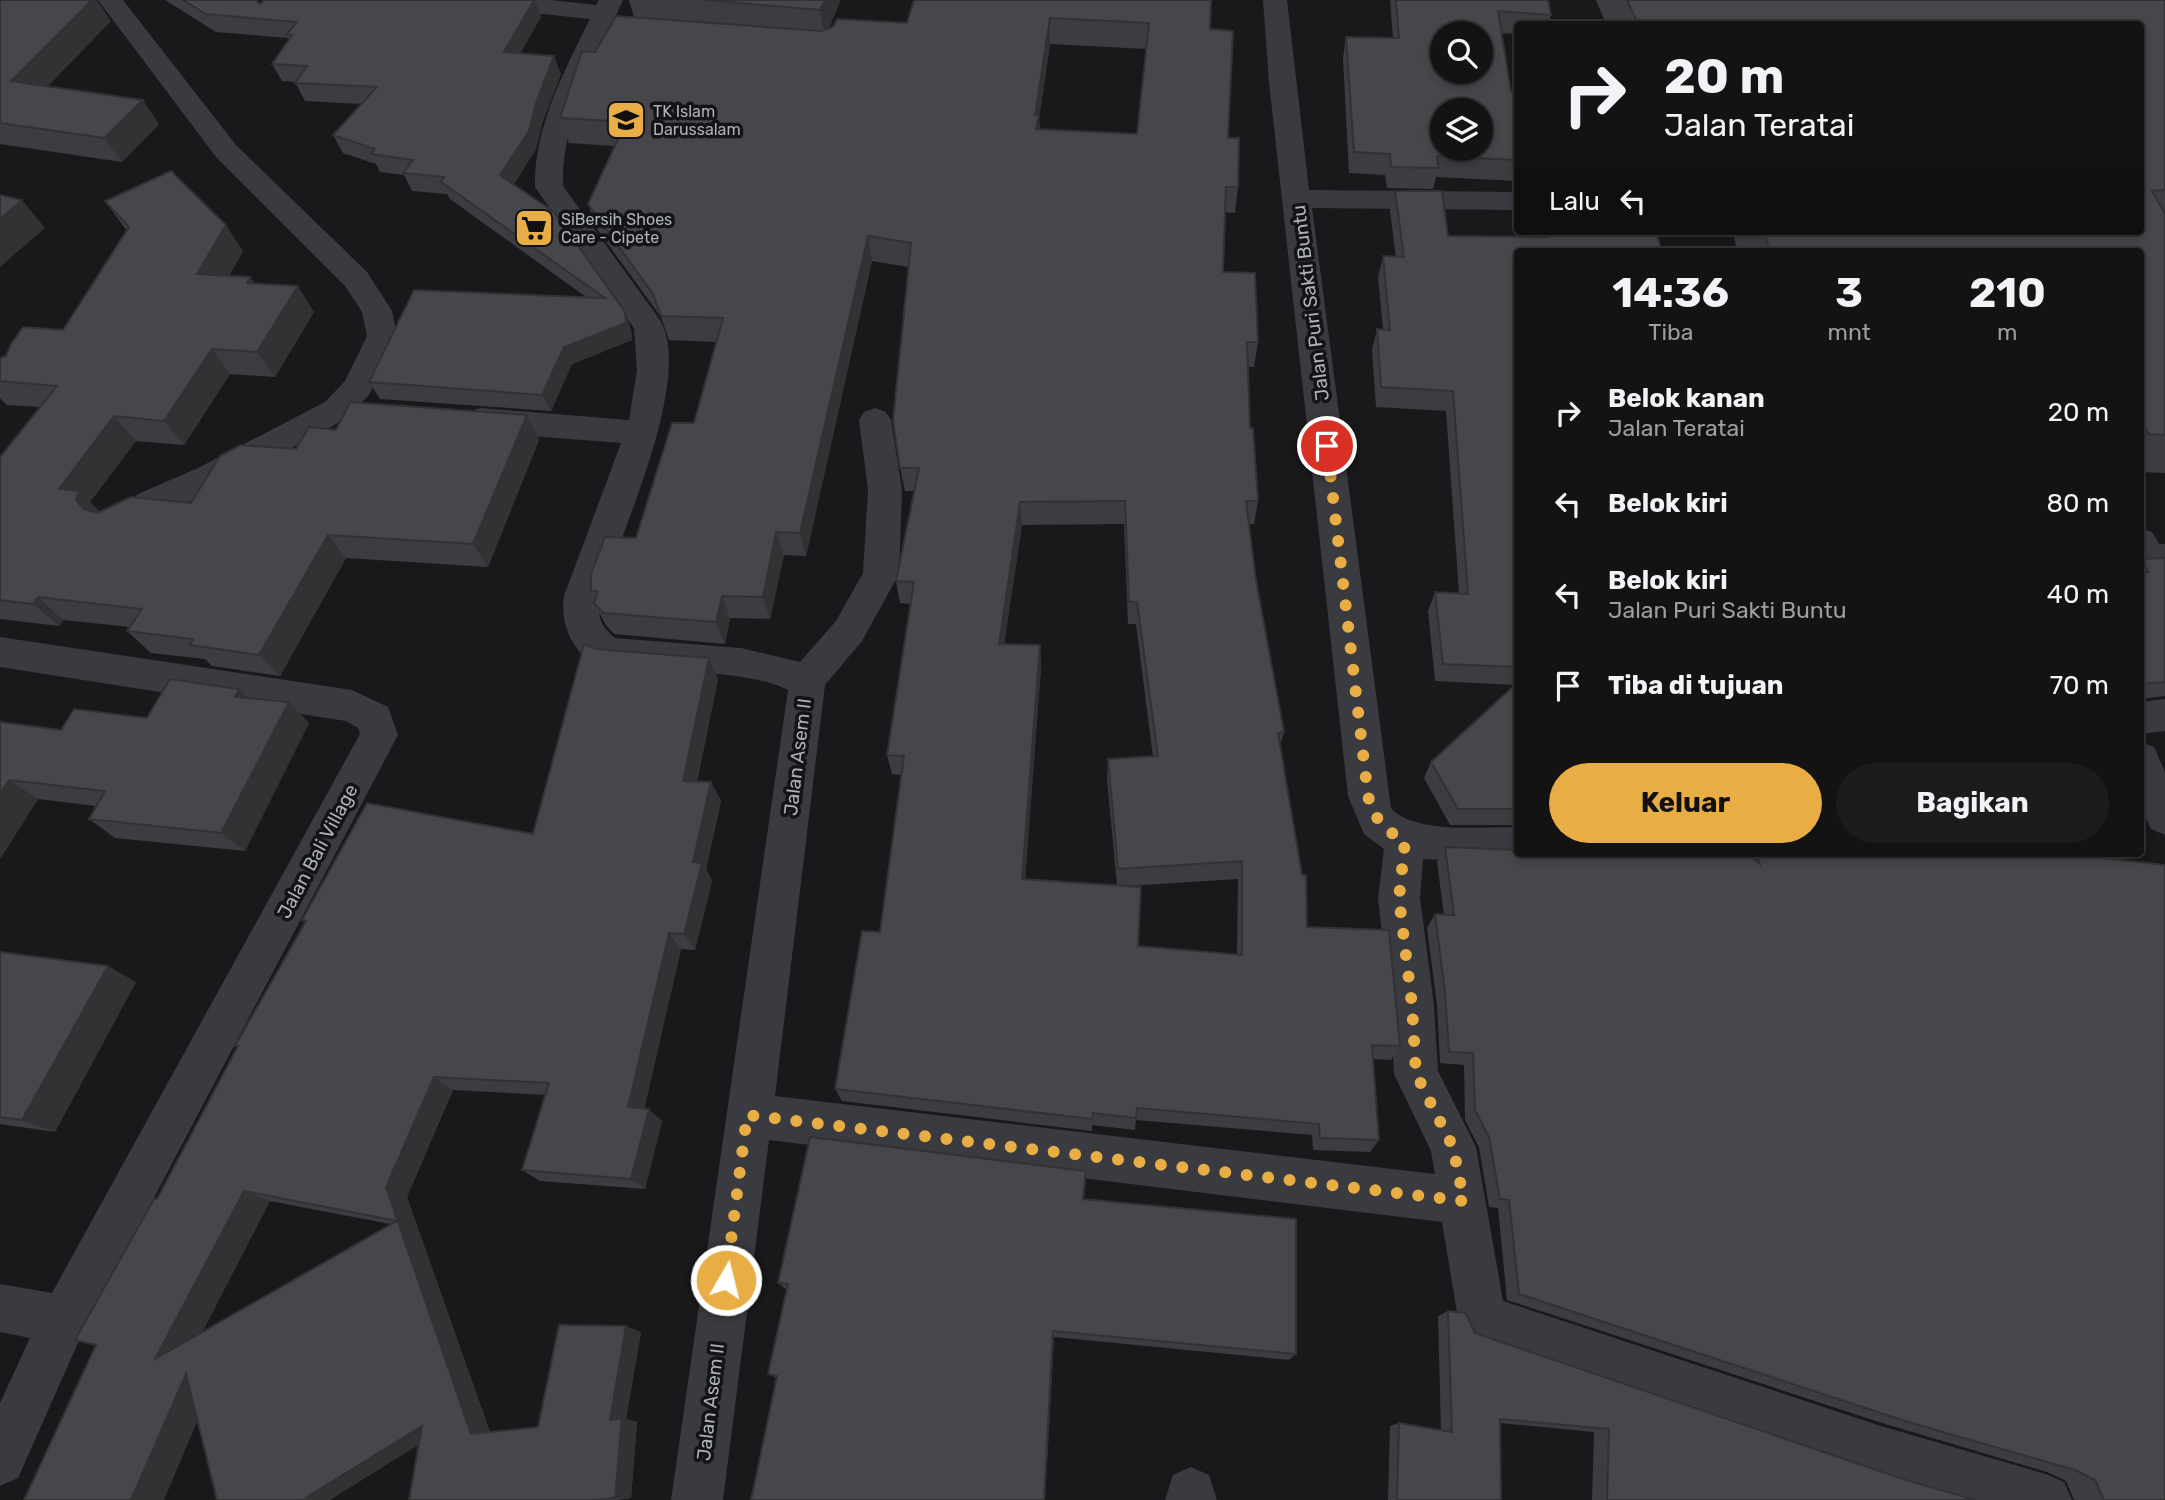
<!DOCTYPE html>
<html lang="id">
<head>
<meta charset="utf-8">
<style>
  :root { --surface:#131314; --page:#1c1c1d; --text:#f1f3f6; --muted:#9d9ea0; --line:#323234; --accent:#e8ad44 }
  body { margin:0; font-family:Rubik,sans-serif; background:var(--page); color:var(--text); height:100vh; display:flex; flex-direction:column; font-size:26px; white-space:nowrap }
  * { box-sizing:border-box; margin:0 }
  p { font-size:23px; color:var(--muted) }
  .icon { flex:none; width:38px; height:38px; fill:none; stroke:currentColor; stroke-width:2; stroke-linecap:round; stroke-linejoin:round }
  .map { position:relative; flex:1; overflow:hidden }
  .side { position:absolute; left:1514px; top:248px; width:630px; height:609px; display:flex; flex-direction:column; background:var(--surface); border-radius:7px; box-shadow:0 4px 10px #0003,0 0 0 2px var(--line) }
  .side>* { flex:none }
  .top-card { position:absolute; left:1514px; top:21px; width:630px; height:214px; border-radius:7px; box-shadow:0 4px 10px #0003,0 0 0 2px var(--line); background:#131314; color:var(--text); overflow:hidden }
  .fabs { position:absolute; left:1430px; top:21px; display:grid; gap:14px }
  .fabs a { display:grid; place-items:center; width:63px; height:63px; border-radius:50%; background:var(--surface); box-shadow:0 4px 10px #0003,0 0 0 2px var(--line); font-size:35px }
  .pin { position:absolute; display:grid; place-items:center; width:60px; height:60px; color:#fff; margin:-30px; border:4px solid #fff; border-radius:50%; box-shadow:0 2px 7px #0007 }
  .me { position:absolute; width:77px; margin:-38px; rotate:8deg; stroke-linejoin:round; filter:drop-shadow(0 0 5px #0008) }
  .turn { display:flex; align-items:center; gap:24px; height:147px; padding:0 35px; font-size:32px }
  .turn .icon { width:91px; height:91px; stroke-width:2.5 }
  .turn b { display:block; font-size:49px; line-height:60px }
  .then { display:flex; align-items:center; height:66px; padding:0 35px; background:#0003; gap:14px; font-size:26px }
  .eta { display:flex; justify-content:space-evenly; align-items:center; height:119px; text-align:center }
  .eta b { font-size:42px; font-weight:700; line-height:49px }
  .primary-button { display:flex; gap:14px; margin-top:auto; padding:14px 35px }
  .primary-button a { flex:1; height:80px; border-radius:42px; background:var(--accent); color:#111; font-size:28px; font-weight:700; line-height:80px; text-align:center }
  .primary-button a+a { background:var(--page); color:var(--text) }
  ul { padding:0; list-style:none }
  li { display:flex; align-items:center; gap:21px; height:91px; padding:0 35px }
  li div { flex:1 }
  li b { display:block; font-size:26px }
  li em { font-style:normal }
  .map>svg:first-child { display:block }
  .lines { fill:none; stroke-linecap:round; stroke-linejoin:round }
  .minor { fill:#3a3b40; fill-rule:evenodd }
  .wall { fill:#3c3d40; fill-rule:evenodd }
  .shaded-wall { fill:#313234 }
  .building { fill:#46474b; stroke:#313234; stroke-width:2; fill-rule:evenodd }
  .route { stroke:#e8ad44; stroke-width:12; stroke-dasharray:0 21.6 }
  .labels { text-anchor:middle; stroke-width:7; stroke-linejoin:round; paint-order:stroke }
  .far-poi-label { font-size:16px; fill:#acb1ba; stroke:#141416; text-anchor:start }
  .street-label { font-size:19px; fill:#acb1ba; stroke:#141416 }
</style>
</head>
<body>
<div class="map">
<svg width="2165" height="1500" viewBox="0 0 2165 1500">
  <rect width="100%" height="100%" fill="#19191b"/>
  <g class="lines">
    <!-- minor -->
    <path class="minor" d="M98,0H123L236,145L367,272L392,311L397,336L369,395L347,418L222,486L119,534L107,530L102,521L107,512L138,494L198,468L325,402L345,381L367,336L362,312L345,286L216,157Z
      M464,0H551L596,5L599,0H623C597,58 561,120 563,186L660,320C694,376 621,535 600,596C597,616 600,626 615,638L741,648L800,662L836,621L863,573L868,490L859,420L864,412L875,408L886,412L891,420L902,490L899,574L862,641L825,685L775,1096L1435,1174L1431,1151L1394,1074L1390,1005L1378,898L1384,849L1364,834L1348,796L1269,82L1263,0H1287L1309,190L1517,192V210L1312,208L1391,808C1412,834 1485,827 1517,827V854H1533L1531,858L1517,863L1423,859L1420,898L1434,1005L1438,1071L1476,1147L1503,1301L1881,1426L2046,1474L2064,1482L2072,1500H1957L1881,1478L1465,1335L1458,1318L1442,1222L769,1140L723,1500H671L788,690C749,671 687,673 644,670C629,669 611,671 596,664C571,652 560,622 564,596L621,443L480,432L469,428L464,420L469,412L480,408L629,420L637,370L634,328L535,187C534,127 564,72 590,19L476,7L467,5Z
      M2140,528L2152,532L2159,544H2165V572L2140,569Z
      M0,637L352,690L388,707L398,735L81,1336L18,1478L0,1486V1403L30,1338L0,1332V1284L52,1293L360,734L358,728L346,721L0,667Z
      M2165,699V731L2140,734V702Z
      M2140,742L2154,747L2165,772V835L2151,829L2140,805Z
      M1191,1467L1209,1475L1217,1500H1165L1173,1475Z"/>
  </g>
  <!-- wall -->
  <path class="wall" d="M0,0L111,21L48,86L159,124L122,162L0,144Z
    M165,0H256L260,4L535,0L541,17L520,53L561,74L543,121L536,149L514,184L631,329L632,340L572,364L551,411L380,399L369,382L586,297L450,199L447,194L412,191L404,175L380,172L376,164L343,153L333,135L362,104L305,101L295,82L282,81L272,64L289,40L288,38L216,32Z
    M629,0H840L829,28L907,23L914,0L1210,29L1228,138L1238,187L1235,213L1225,212L1223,272L1258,342L1254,367H1248L1250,428L1258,501L1254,524H1249L1256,580L1284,732L1280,745L1307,927L1400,1046L1391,1060L1373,1059L1379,1140L1370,1152L1313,1150L1312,1135L1136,1120L1135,1130L1092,1125V1131L842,1101L835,1089L880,932L901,775L892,774L887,755L911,604L900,603L896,581L914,491H905L900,468L908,267L872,261L806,556L784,555L770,619L730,618L725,644L614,634L606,625L594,603L595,599L591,591L636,538L694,423L716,342L669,340L661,317L597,229L588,204L614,146L569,143L560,118L595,52L634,17ZM1050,44L1146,49L1137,134L1040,129L1039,119ZM1124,524L1128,624H1136L1153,757L1108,759L1107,779L1117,885L1025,879L1041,667L1040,645L1004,644L1022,525ZM1238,879L1237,955L1138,946L1128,886Z
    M1390,0H1548L1551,15L1548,24H1517V34L1502,33L1511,92H1517V181L1436,177L1433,189L1387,188L1385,175L1349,173L1343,58L1346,37L1393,38Z
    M1596,0H2165V473L2140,472V252H1738L1732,231H2140V24H1606Z
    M1395,191L1448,236L1536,237L1535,231H1656L1517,252V825H1450L1424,778L1431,762L1516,685L1435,681L1428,611L1435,592L1459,593L1446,411L1376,407L1372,350L1377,329L1383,330L1378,277L1383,256L1396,257L1390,211Z
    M105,201L243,251L229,276L250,277L254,283L314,312L275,377L230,374L184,445L136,441L90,502L100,512L191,503L336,430L527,415L539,440L488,567L346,558L280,676L212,666L205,659L151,653L127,631L130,627L63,620L59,626L0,619V457L40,407L7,405L0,398V358L63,330L127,231Z
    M2165,558V696L2140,699V560Z
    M596,649L718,679L697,782H711L721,801L706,869L712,881L695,950L681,949L644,1109L662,1121L645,1189L540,1181L522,1170L546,1095L453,1090L407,1197L490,1432L538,1427L641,1332L626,1419L637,1422L631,1498L616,1500H409L419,1444L197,1421L96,1345L157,1199L238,1047L235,1046L305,923L302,920L533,834ZM270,1201L390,1224L202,1332Z
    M239,689L248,698L309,723L245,851L115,838L89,819L96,806L38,799L0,859V722L61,730L147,718Z
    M1445,847L1517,854H2101L2165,1500H2074L2066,1481L2047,1472L1882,1423L1507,1300L1498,1208L1489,1207L1479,1147L1465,1120L1464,1065L1440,1063L1437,1005L1427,928L1435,914L1444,915L1437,862Z
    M0,952L136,982L55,1132L0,1124Z
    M1086,1181L1084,1199L1296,1354L1289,1360L1054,1337L1045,1500H751L776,1378L768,1374L787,1290L778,1283Z
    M1448,1311L1475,1333L1903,1479L1975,1500H1592L1594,1432L1500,1423L1501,1500H1388L1390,1426L1399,1423L1441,1430L1438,1316Z"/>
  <!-- shaded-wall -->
  <path class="shaded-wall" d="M92,0H97L111,21L29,105L11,81Z
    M534,0H535L541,17L511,70L504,52Z
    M825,0H840V2L825,38L820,10Z
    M1050,18V44L1039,119L1040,141L1037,155L1035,115Z
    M554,56L561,74L543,121L536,149L508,192L500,175L536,103Z
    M143,100L159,124L122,162L104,138Z
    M22,200L45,228L0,267V219Z
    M226,225L243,251L215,300L197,274Z
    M868,236L872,261L806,556L800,533Z
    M250,277L267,302L247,283Z
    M298,286L314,312L275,377L257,352Z
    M625,312L631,329L632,340L572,364L551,411L542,395L564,347Z
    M212,349L230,374L184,445L164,421Z
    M527,415L539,440L488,567L473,544Z
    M114,416L136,441L90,502L103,515L83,513L59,489Z
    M1020,502L1022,525L1001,665L999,644Z
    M776,532L784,555L770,619L763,597Z
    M328,535L346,558L280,676L259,655Z
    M722,596L730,618L725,644L716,622Z
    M38,597L63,620L59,626L33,604Z
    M1040,645L1041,667L1024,896L1022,879Z
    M709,658L718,679L693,800L683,781Z
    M239,689L261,710L235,697Z
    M289,702L309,723L245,851L221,833Z
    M9,780L38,799L0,859V794Z
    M711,782L721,801L706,869L712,881L695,950L684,934L693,862Z
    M669,933L681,949L642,1119L628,1107Z
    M108,966L136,982L55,1132L22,1120Z
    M434,1077L453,1090L407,1197L491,1437L471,1434L386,1187Z
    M649,1109L662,1121L645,1189L631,1179Z
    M244,1191L270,1201L186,1364L155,1359Z
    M626,1326L641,1332L626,1419L637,1422L631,1498H615L610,1420Z
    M1053,1331L1054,1337L1045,1500H1044Z
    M186,1374L215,1379L164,1500H131Z
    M422,1426L444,1429L330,1500H302Z"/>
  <!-- building -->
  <path class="building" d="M0,0H92L11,81L143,100L104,138L0,123Z
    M183,0H256L260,4L264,0H534L504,52L554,56L536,103L529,131L500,175L554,212L625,312L626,323L564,347L542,395L369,382L414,290L605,298L441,182L444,177L403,173L413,160L371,154L375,149L333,135L377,87L295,83L307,66L272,64L292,35H286L297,22L206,14Z
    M705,0H825L820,10Z
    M914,0H1211L1210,29L1233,31L1228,138H1239L1238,187H1226L1223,272L1255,273L1258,342H1247L1250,428H1253L1258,501H1246L1256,580L1284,732L1278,733L1302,875H1306L1307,927L1389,930L1400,1046L1372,1045L1379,1140L1320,1138L1319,1124L1137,1108L1136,1118L1093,1113L1092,1119L835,1089L862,931L880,932L904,756L887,755L914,582L896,581L919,468H900L893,421L911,243L868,236L800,533L776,532L763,597L722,596L716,622L603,613L594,603L598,591H591V574L605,537L636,538L672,423H694L723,318L661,316L653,294L588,204L626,122L560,118L582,51L595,52L616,16L821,31L833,27L837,19L907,23ZM1050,18L1149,23L1137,134L1036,129L1039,115H1035ZM1125,501L1129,602H1137L1158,756L1108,759L1118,869L1242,861V955L1138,946L1141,887L1022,879L1040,645L999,644L1020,502Z
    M1396,0H1548L1551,15L1498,11L1511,92H1517V160L1437,156L1439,168L1391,167L1390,154L1354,152L1346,37L1399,38ZM1442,33H1480V72H1442ZM1442,110H1480V149H1442Z
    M1627,0H2165V190L2152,191L2165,214V435L2149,434L2140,419V252H1770L1764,231H2140V24H1638Z
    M171,171L226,225L197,274L250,277L247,283L298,286L257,352L212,349L164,421L114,416L59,489L79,491L76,499L83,509L97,513L131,497L191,503L220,456L240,445L296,449L309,427L336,430L350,402L527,415L473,544L328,535L259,655L190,645L193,639L127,631L142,609L38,597L33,604L0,600V457L57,386L0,381V358L6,356L11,344L23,327L63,330L129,227L105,201Z
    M1395,191H1442L1448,236L1547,237L1546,231H1656L1662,252H1517V667L1443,664L1435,592L1468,594L1453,391L1381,387L1377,329L1390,330L1383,256L1404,257Z
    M0,195L22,200L0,219Z
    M2165,558V682L2140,684V573L2149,572L2141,559Z
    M584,644L596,649L709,658L683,781L711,782L693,862L702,863L684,934L669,933L628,1107L649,1109L631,1179L522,1170L549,1083L434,1077L386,1187L471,1434L538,1427L559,1325L626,1326L610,1420L622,1418L615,1498L594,1500H409L422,1426L302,1500H217L186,1374L131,1500H24L96,1345L75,1340L154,1199H157L238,1046H235L306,921L302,920L367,803L533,834ZM244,1191L397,1221L155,1359Z
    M170,679L239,689L235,697L289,702L221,833L89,819L105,791L9,780L0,794V722L61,730L74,709L147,718Z
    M1517,683V809H1458L1431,762Z
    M1445,847L1517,850V854H1747L1760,864L1756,854H2101L2103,858L2165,865V1500H2104L2095,1480L2075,1470L1905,1421L1519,1294L1509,1200L1500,1199L1489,1137L1475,1110L1473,1053L1449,1052L1445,992L1435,914L1454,915Z
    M0,952L108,966L22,1120L0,1117Z
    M810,1137L1086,1171L1083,1199L1296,1219V1354L1053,1331L1044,1500H751L777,1376L768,1374L788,1284L778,1283Z
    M1448,1311L1466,1313L1475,1333L1903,1479L1975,1500H1607L1609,1429L1500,1419L1501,1500H1397L1399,1423L1452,1432Z"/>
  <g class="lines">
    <!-- route -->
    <path class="route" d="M726,1280L747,1115L1464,1201L1453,1147L1416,1074L1412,1005L1399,898L1405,841C1383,829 1375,820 1368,796L1327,446"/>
  </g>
  <!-- icons -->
  <defs>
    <g id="school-square" transform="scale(2.0125)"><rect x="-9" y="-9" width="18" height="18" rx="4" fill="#e8ad44" stroke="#141416"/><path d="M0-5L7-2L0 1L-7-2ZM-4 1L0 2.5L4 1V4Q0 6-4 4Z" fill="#111"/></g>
    <g id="supermarket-square" transform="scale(2.0125)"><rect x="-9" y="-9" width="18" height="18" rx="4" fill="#e8ad44" stroke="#141416"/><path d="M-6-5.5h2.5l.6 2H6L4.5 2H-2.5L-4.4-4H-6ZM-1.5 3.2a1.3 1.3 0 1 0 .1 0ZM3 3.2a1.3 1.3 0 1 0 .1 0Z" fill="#111"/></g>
  </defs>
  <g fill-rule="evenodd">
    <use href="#school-square" x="626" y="120"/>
    <use href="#supermarket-square" x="534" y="228"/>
  </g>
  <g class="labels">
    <!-- far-poi labels -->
    <g class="far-poi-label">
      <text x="653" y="117">TK Islam<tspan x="653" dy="18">Darussalam</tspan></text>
      <text x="561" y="225">SiBersih Shoes<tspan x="561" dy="18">Care - Cipete</tspan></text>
    </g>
    <!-- street labels -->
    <g class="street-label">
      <text transform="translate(1310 303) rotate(-97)" y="7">Jalan Puri Sakti Buntu</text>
      <text transform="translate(797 757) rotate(-83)" y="7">Jalan Asem II</text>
      <text transform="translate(317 851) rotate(-62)" y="7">Jalan Bali Village</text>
      <text transform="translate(710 1402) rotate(-83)" y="7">Jalan Asem II</text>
    </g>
  </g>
</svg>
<div class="fabs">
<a><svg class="icon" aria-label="search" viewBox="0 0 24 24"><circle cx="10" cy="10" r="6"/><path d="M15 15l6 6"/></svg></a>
<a><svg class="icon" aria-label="layers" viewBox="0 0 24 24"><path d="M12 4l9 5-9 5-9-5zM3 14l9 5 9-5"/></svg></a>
</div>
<div class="pin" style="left:1327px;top:446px;background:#d93025"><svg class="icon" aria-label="arrive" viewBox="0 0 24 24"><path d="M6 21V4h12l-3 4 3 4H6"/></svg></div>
<svg class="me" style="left:726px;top:1280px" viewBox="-20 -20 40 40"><circle r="17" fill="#e8ad44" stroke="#fff" stroke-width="3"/><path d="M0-11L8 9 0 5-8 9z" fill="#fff"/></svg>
<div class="top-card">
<div class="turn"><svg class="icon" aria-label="right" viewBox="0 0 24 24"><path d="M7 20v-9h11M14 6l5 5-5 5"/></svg><div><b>20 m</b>Jalan Teratai</div></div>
<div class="then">Lalu<svg class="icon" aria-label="left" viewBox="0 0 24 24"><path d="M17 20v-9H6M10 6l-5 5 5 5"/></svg></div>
</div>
<section class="side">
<div class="eta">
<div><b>14:36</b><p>Tiba</p></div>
<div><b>3</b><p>mnt</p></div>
<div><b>210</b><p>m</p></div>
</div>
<ul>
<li><svg class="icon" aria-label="right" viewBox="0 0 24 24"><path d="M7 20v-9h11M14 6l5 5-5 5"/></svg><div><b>Belok kanan</b><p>Jalan Teratai</p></div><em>20 m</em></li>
<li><svg class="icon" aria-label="left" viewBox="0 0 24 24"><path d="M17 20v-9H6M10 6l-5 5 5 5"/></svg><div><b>Belok kiri</b></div><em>80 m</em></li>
<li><svg class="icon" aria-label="left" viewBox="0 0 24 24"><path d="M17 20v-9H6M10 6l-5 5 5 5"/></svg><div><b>Belok kiri</b><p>Jalan Puri Sakti Buntu</p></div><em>40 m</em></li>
<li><svg class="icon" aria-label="arrive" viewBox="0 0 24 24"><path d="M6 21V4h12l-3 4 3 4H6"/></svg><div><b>Tiba di tujuan</b></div><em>70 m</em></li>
</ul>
<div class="primary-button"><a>Keluar</a><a>Bagikan</a></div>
</section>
</div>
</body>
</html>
